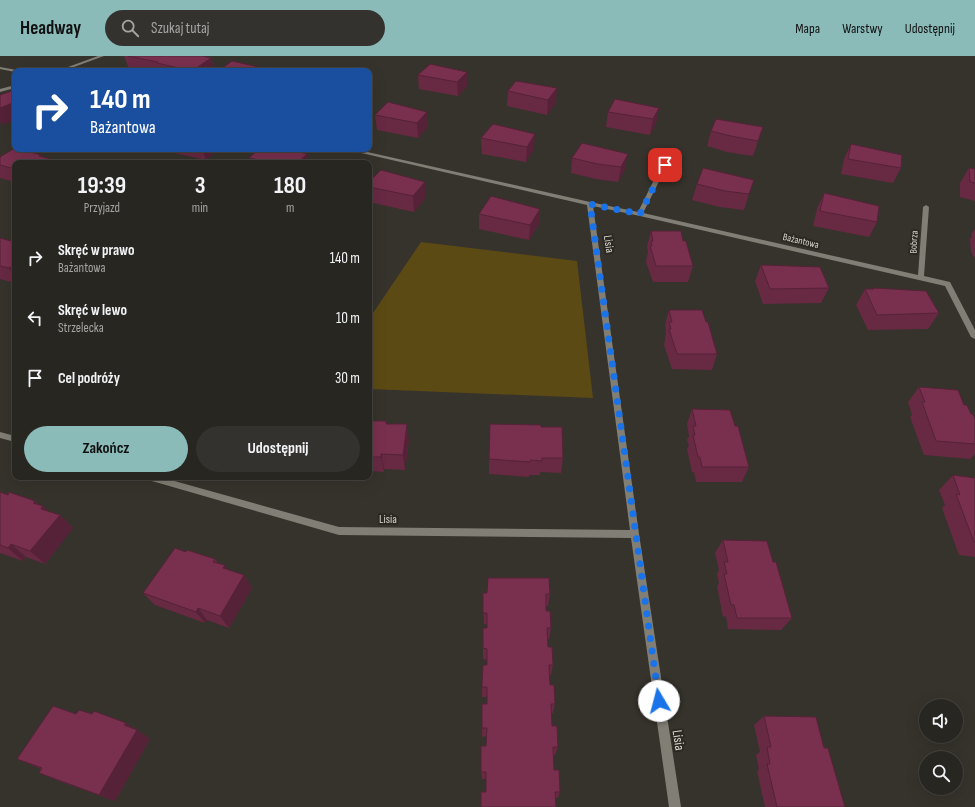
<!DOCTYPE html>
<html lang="pl">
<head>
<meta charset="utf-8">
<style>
  :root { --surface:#282621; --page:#34322e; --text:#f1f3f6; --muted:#a5a5a5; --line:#44433f; --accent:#8bbbb9 }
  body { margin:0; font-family:"Sofia Sans Condensed",sans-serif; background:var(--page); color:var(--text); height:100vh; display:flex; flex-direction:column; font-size:15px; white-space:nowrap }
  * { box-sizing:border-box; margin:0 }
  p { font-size:13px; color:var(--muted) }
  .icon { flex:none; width:22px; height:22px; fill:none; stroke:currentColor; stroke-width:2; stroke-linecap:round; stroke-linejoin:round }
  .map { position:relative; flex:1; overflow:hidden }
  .side { position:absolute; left:12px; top:104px; width:360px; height:320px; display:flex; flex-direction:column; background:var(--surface); border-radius:8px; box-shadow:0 4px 16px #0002,0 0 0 1px var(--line) }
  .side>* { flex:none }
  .banner { position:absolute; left:12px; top:12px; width:360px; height:84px; border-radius:8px; box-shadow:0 4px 16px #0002,0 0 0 1px var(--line); background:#1a4fa0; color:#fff; overflow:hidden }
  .controls { position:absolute; left:919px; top:643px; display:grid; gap:8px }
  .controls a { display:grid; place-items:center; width:44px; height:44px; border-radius:50%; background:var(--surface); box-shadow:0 4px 16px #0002,0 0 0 1px var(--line); font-size:20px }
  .pin { position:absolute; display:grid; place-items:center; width:34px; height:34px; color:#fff; margin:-17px; border-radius:8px; box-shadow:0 2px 6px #0006 }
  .me { position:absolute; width:44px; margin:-22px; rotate:352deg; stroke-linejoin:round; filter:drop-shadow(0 0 3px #0008) }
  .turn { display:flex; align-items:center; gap:14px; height:84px; padding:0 12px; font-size:18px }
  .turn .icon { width:52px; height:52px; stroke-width:2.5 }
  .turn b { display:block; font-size:28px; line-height:34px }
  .eta { display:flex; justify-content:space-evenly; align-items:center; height:68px; text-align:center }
  .eta b { font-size:24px; font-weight:700; line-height:28px }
  .button { display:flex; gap:8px; margin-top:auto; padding:8px 12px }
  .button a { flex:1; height:46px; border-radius:24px; background:var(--accent); color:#111; font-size:16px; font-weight:700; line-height:46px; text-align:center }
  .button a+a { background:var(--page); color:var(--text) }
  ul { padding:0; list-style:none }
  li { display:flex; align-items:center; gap:12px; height:60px; padding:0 12px }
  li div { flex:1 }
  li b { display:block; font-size:15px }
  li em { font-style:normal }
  header { display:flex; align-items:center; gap:24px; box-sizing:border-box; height:56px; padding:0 20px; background:var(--accent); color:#111 }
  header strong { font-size:19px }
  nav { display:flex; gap:22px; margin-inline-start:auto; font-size:14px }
  .search { width:280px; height:36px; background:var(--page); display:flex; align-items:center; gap:10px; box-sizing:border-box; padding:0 14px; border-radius:22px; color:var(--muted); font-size:15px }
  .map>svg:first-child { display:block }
  .green { fill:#5c4a14 }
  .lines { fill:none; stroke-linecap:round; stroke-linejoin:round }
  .minor { fill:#817e75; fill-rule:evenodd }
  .wall { fill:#682943 }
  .shaded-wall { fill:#552237 }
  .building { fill:#79304e; stroke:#552237 }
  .route { stroke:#1a73e8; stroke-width:7; stroke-dasharray:0 12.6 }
  .labels { text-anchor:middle; stroke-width:4; stroke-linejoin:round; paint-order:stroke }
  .far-street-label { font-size:10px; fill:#d7d6d1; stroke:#2c2922 }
  .street-label { font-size:12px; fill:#d7d6d1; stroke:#2c2922 }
  .near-street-label { font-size:14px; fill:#d7d6d1; stroke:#2c2922 }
</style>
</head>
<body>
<header>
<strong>Headway</strong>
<div class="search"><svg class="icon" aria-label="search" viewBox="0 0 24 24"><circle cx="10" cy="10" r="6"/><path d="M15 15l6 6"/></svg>Szukaj tutaj</div>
<nav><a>Mapa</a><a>Warstwy</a><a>Udostępnij</a></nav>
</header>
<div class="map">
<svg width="975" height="751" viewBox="0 0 975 751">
  <rect width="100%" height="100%" fill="#36332c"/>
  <!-- green -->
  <path class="green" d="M421,186L577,205L593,342L369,333V263Z"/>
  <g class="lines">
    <!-- minor -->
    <path class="minor" d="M98,0H104L63,15H57Z
      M0,11L17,14V15H15V16L0,13Z
      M15,29V32L0,36V33Z
      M344,93H354L590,146L638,156L668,96L671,94L674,96L643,157L918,219L923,151L926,149L929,151L924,220L950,226L975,274V283L971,281L945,230L640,160L593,150L639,478L681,751H669L631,482L339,479L145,423L144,421H160L339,471L630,474L587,149Z
      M0,376L15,380V386L0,382Z"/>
  </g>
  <!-- wall -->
  <path class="wall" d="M124,0H202L211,2L215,15H137L129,13Z
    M430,8L467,30L458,40L419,33L418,19Z
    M516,25L556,47L547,59L507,50L508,35Z
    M388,46L428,71L418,82L377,74L375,59Z
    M659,52L656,67L650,79L606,71L608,56Z
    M493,68L534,93L526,106L482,98L481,82Z
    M763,71L753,100L727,96L707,90L711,75Z
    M582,87L625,113L618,126L596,123L571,117L572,102Z
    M851,88L901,112L893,127L841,118L844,103Z
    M165,93H219L206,104L166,95Z
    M307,98L309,107H251L249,102Z
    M41,99L42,100L15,107V126L0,122V101Z
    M969,112L975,113V145L960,141V127Z
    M369,126L426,141L414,156L369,146Z
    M697,128L749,138L744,154L720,151L692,144Z
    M824,137L877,166L869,181L813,170L817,153Z
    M540,153L539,168L529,184L479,173V158Z
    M975,173V201L973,200L971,195L970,183L972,180L971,178Z
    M651,175L683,185L693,210L688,226H653L646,206L648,195L647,191Z
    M0,182L15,186V227L0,223Z
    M761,209L829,232L821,247L763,248L755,225Z
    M873,232L939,257L928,273L868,274L856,249L865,233H873Z
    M669,254L706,266L717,298L712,314L672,313L664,289L665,284V282L666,277L665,269Z
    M15,306V314L11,309Z
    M919,331L964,349L975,363V398L970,403L924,399L910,361L912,359L908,346Z
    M692,353L735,370L749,411L742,426H696L694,416H692L687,393L689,390L687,384L689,380L687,368Z
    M369,365H386L387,368L409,383L405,414L384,413V416L372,415V417H369Z
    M541,371L563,402L561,417L540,416V419H529V421L489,418V403Z
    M953,419L975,422V501L959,499L942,452L945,449L939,434Z
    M0,436L8,439L35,445L39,449L43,450L48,455L60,459L73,472L45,508L26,501L23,505L0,497Z
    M723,484L773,506L792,562L781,574L728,573L726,560L723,561L717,530L719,527L717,518L719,514L715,497Z
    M186,496L215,503L218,507L228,514L244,519L252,532L229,572L207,564L205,567L155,549L143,537Z
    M483,537L550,538L548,550H546V555L551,572L549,583H548V591L553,609L551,619H549L550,629L555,648L553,657H551L552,670L558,691L555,699H553L554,714L560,736L558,742L486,736V723H482L481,716L486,690L487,680L482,681V670L487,648V641H482V629L487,609V604L483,603V572H487V568H484Z
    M76,658H92L126,667L150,683L115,745L56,724L39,717L41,713L17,703Z
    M764,660L824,692L845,751H765L757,715L759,714L756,699L760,696L754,669Z"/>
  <!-- shaded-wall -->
  <path class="shaded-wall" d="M211,2L215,15H192Z
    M467,16V30L458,40L457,26Z
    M557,32L556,47L547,59L548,44Z
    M15,46V64L2,69L0,66V52Z
    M659,52L656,67L650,79L653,63Z
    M427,56L428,71L418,82L417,67Z
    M535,78L534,93L526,106L527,91Z
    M202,93H219L206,104Z
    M307,98L309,107H297Z
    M628,98L625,113L618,126L621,111Z
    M41,99L45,106L51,103L53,107H44L39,100Z
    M425,126L426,141L414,156L413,140Z
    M540,153L539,168L529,184L530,169Z
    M15,208V221L9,212Z
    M407,368L409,383L405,414L403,399Z
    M381,398L384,413V416L381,401Z
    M369,402L372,415V417L369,405Z
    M35,445L42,452L43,450L57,463L60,459L73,472L45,508L30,495L33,447Z
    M11,488L26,501L23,505L8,492Z
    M225,509L233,522L223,512Z
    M244,519L252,532L229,572L220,560Z
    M198,552L207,564L205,567L196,556Z
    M126,667L150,683L115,745L99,739Z"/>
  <!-- building -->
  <path class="building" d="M128,0H202L211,2L192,15L157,7L158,6Z
    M232,5L276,15H218Z
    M430,8L467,16L457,26L418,19Z
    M516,25L557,32L548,44L508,35Z
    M15,34V46L0,52V39Z
    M615,43L659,52L653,63L608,56Z
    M388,46L427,56L417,67L375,59Z
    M716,63L763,71L758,85L731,80L711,75Z
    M493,68L535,78L527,91L481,82Z
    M582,87L628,98L621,111L598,108L572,102Z
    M851,88L902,99L901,112L848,103Z
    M15,92V93H20L41,99L39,100L51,103L44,107H15V113L0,109V101Z
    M259,93H289L307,98L297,107H274L249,102Z
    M703,112L754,124L749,138L725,135L697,128Z
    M969,112L975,113V127L970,126Z
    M381,114L425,126L413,140L369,131V126Z
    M824,137L879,150L877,166L820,155Z
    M491,140L540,153L530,169L479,158Z
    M651,175H681L683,185H686L693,210H656L650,190H652L651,185H653Z
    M0,182L15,186V208L9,212L0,210Z
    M761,209L820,211L829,232L770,233Z
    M873,232L926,235L939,257L877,259L865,233H874Z
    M669,254H702L706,266H708L717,298H677L669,273H671L669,266H672Z
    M15,306V310L11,309Z
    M919,331L958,334L964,349H967L971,358H973L975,363V388L936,385L922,346H925Z
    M692,353L730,354L735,370H738L749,411H702L700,401H698L693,379H695L693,370H696Z
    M369,365H386V368H407L403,399L381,398V401H369Z
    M490,368L541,369V371H562L563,402H542V405L530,404V406L489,403Z
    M953,419L975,422V486H974L956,438L960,439Z
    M0,436L8,439L9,436L35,445L33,447L43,450L41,453L60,459L30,495L11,488L8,492L0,489Z
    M723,484L767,485L773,506H776L792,562H737L734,549H731L724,518H727L724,506H728Z
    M175,492L186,496L187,494L215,503L213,506L225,509L223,512L244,519L220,560L198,552L196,556L143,537Z
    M488,522H549L550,538H546V555H550L551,572H547L548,591H552L553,609H549L550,629H554L555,648H551L552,670H557L558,691H553L554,714H559L560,736H555L556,751H481V736H486V716H481V690H486L487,672H482V648H487V631H482V629L483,609H487V593L483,592V572H487V557H483V537H487Z
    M53,650L76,658L79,654L92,658L94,655L126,667L124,669L137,674L99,739L39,717L42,712L17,703Z
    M764,660L816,661L824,692H828L845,751H777L767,708H770L767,691H771Z"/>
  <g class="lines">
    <!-- route -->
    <path class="route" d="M659,645L590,148L640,158L665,109"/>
  </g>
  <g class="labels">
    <!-- far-street labels -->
    <g class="far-street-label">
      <text transform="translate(801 184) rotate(13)" y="4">Bażantowa</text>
      <text transform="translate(913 186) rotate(-87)" y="4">Bobrza</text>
    </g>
    <!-- street labels -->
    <g class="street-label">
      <text transform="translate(609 188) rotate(82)" y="4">Lisia</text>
      <text x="388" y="467">Lisia</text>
    </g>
    <!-- near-street labels -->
    <g class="near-street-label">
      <text transform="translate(679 684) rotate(82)" y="5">Lisia</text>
    </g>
  </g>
</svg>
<div class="controls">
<a><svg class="icon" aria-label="sound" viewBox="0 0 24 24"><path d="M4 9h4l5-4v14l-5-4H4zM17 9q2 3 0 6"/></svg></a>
<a><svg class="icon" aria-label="search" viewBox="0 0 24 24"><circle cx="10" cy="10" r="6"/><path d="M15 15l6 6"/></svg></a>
</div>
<div class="pin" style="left:665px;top:109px;background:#d93025"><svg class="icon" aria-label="arrive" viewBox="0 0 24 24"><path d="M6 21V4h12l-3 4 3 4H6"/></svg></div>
<svg class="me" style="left:659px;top:645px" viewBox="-20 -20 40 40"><circle r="19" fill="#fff"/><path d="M0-13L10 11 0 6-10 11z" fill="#1a73e8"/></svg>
<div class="banner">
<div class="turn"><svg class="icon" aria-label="right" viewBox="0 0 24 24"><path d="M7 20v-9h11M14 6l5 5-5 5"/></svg><div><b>140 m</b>Bażantowa</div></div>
</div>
<section class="side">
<div class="eta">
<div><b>19:39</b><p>Przyjazd</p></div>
<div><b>3</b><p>min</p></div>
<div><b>180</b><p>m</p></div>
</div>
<ul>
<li><svg class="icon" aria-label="right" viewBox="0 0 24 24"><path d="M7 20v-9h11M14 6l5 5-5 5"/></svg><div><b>Skręć w prawo</b><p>Bażantowa</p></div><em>140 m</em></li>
<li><svg class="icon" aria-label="left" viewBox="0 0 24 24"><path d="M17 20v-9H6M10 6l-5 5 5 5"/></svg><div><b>Skręć w lewo</b><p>Strzelecka</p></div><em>10 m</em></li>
<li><svg class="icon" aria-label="arrive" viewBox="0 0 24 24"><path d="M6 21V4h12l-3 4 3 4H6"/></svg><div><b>Cel podróży</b></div><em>30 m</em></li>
</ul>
<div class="button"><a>Zakończ</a><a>Udostępnij</a></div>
</section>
</div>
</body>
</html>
